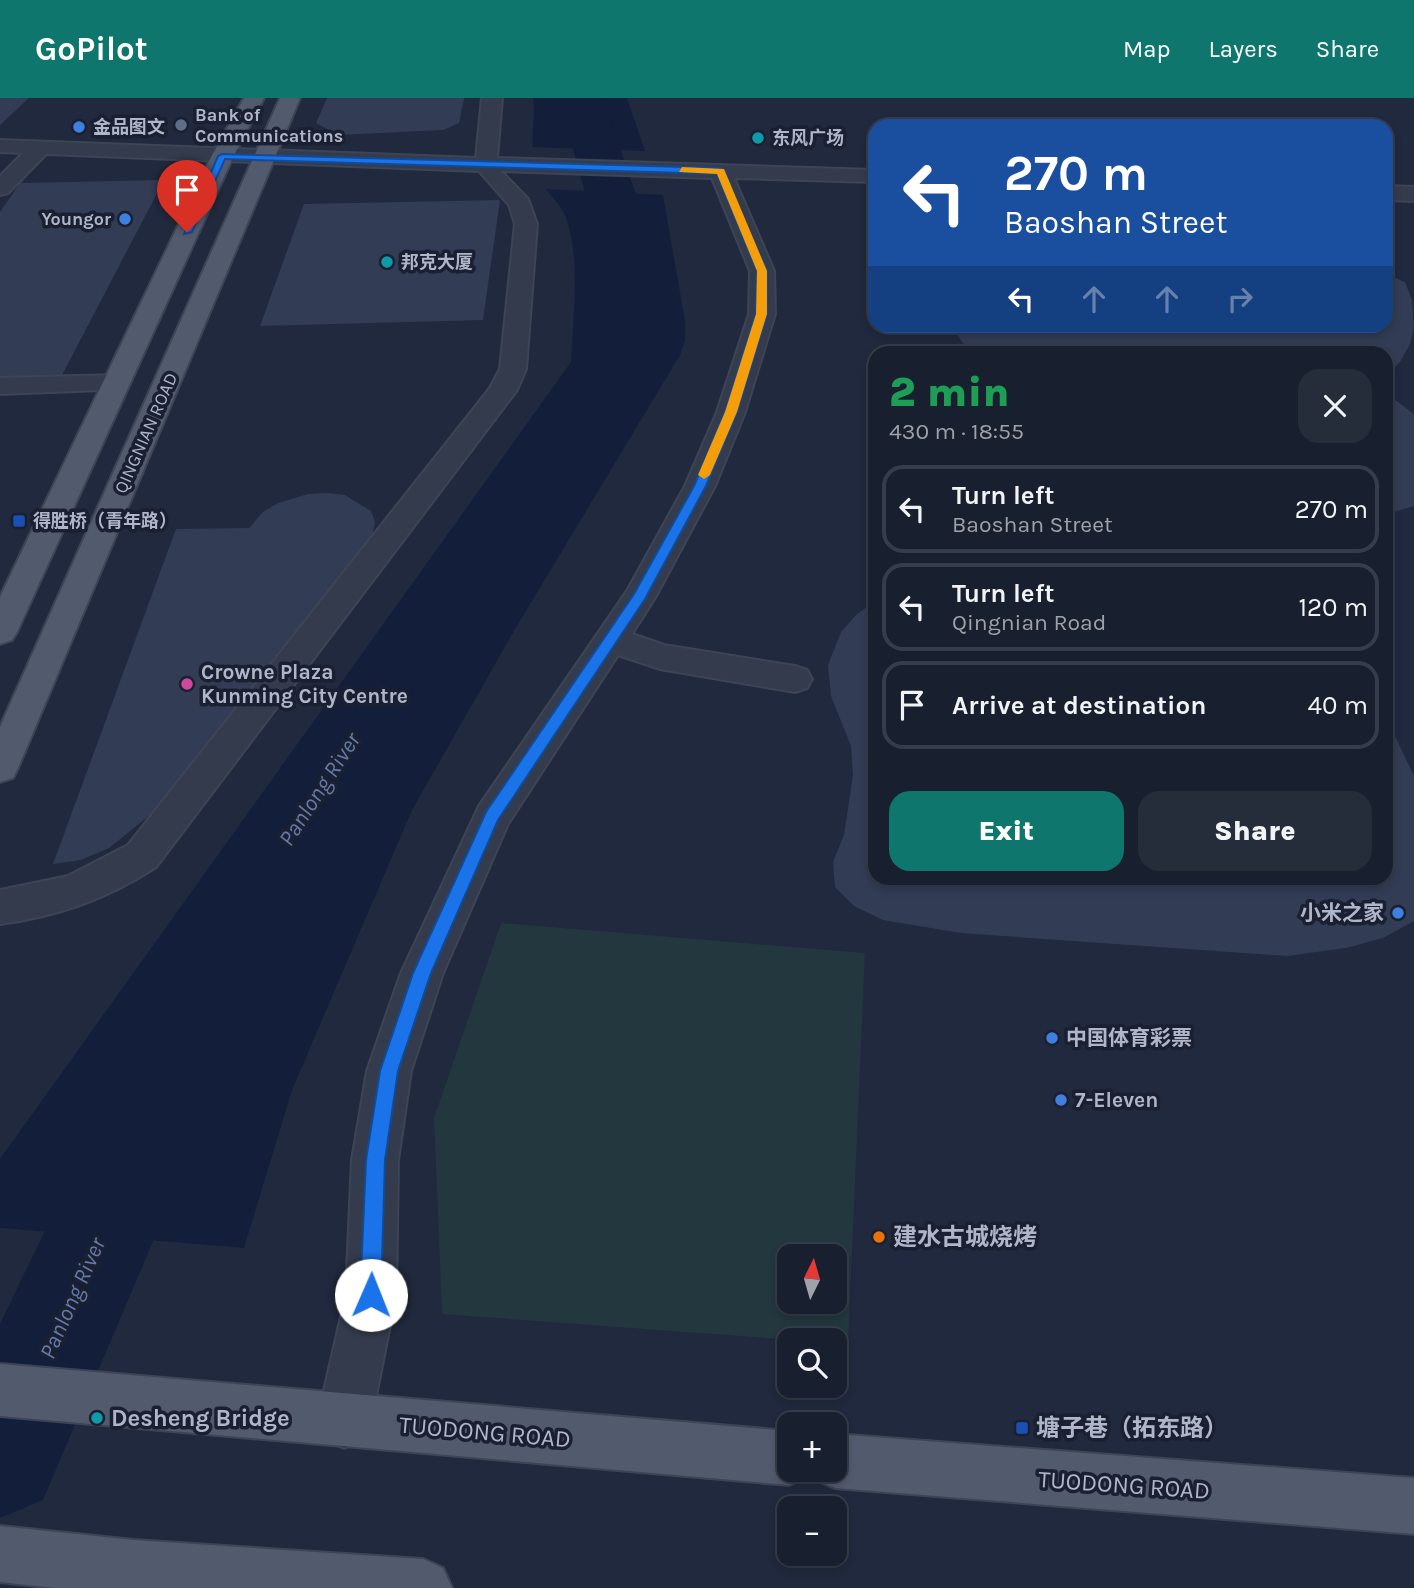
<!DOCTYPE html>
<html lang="en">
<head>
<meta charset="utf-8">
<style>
  :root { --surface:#181f2e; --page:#252c3a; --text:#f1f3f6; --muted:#9fa2aa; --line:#363d4a; --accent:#0f766e }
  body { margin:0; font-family:Karla,"Noto Sans SC",sans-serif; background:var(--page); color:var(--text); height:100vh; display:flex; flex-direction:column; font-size:26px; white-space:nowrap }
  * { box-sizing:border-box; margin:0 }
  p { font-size:23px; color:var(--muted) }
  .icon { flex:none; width:38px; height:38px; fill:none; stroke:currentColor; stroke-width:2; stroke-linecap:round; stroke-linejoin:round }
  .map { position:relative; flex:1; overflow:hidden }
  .panel { position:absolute; left:868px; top:248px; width:525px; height:539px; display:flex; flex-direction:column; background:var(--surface); border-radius:21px; box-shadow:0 4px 10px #0003,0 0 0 2px var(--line) }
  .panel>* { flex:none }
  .guide { position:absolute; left:868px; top:21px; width:525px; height:214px; border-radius:21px; box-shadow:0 4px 10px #0003,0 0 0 2px var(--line); background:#1a4fa0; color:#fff; overflow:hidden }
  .needle { width:46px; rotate:5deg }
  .controls { position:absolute; left:777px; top:1146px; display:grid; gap:14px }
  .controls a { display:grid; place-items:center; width:70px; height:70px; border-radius:14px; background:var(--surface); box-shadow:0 4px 10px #0003,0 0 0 2px var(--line); font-size:35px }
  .pin { position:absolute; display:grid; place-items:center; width:60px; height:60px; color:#fff; margin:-72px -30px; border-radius:50% 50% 50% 0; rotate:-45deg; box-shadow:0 0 7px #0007 }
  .pin .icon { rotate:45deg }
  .me { position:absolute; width:77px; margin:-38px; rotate:1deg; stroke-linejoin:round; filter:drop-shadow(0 0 5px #0008) }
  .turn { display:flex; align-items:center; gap:24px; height:147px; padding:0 21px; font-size:32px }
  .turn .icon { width:91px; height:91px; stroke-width:2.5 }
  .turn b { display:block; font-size:49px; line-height:60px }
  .lanes { display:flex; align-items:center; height:66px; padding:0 21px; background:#0003; justify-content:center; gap:35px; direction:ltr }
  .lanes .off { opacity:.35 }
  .round { display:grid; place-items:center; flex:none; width:74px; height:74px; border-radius:21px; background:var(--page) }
  .summary { display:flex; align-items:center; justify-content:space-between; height:119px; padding:0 21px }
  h1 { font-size:42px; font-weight:800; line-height:52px; color:#1e9e55 }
  .button { display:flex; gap:14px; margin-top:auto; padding:14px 21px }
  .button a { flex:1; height:80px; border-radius:21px; background:var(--accent); color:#fff; font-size:28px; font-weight:800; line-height:80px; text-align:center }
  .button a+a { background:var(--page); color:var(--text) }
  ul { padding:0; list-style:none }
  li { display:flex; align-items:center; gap:21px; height:88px; margin:0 14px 10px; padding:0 7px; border:4px solid var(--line); border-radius:21px }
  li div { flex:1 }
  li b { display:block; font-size:26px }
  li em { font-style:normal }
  header { display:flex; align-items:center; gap:42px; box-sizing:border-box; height:98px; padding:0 35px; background:var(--accent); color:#fff }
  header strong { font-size:33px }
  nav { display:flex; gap:38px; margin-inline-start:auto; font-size:24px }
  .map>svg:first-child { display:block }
  .green { fill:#22373e; fill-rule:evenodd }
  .water { fill:#131e3b }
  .pier { fill:#20293d }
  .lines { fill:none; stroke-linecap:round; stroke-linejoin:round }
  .river { fill:#131e3b; fill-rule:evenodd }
  .building { fill:#323c54 }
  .minor-casing { stroke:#3d4456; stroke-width:4 }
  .major-casing { stroke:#3d4456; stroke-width:4 }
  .minor { fill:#343b4d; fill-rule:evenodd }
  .major { fill:#525a6d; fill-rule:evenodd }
  .route { fill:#1a73e8; stroke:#114b97; stroke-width:2 }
  .slow { fill:#f59e0b }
  .service-dot { fill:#5c6f8a; stroke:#1a2031; stroke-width:2.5 }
  .shop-dot { fill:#3f7fe0; stroke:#1a2031; stroke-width:2.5 }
  .culture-dot { fill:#0f9aa8; stroke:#1a2031; stroke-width:2.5 }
  .transit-dot { fill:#1a4fb4; stroke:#1a2031; stroke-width:2.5 }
  .hotel-dot { fill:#d1479c; stroke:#1a2031; stroke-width:2.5 }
  .food-dot { fill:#e8710a; stroke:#1a2031; stroke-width:2.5 }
  .labels { text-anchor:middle; stroke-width:7; stroke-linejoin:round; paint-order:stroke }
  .far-poi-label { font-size:18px; font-weight:bold; fill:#afb6c9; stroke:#1a2031; text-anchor:start }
  .far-street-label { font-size:18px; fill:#afb6c9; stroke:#1a2031 }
  .poi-label { font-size:21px; font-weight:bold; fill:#afb6c9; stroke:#1a2031; text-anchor:start }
  .water-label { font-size:23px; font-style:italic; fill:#657aab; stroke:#1a2031 }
  .near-poi-label { font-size:24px; font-weight:bold; fill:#afb6c9; stroke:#1a2031; text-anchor:start }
  .near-street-label { font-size:24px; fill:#afb6c9; stroke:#1a2031 }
</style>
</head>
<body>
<header>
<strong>GoPilot</strong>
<nav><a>Map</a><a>Layers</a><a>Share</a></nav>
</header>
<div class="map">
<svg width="1414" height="1490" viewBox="0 0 1414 1490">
  <rect width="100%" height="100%" fill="#20293d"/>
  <!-- green -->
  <path class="green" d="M501,825L865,855L848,1246L442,1216L434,1020ZM789,1158H835V1204H789Z"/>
  <!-- water -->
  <path class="water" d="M533,0H627L645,53L533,49C531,32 536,17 533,0Z
    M546,91L663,97L685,223V242L680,257L515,531L412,712L292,992L244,1150L0,1130V1061L571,264C573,220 581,158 565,117C561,108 552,99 546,91Z"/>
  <!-- pier -->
  <path class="pier" d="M0,1130L244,1150L243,1153L0,1133Z"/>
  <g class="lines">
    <!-- river -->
    <path class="river" d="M559,0H603L656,156L639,210L631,222L611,227L591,222L583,210L602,156Z
      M150,978L187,992L202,1028L43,1402L0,1420V1226L113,992Z"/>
  </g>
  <!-- building -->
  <path class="building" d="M0,0H29L0,27Z
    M327,0H464L459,25L443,32L338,37L316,25Z
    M164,82L60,281L0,283V114L20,85Z
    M500,102L483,222L260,228L304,106Z
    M1386,176L1405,184L1412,202L1414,229L1410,246L1400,264L1386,278V256H971L951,228H1386Z
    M1386,295L1414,316V408L1386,416Z
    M327,395L345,397L371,413L375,424L372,441L151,716L109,750L81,762L53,766L176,431L249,430L263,414L278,405L308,396Z
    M875,503V780H1386V619L1414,678V823L1383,840L1346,850L1287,858L961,835L883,822L854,808L835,789L833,764L844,737L853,677L851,648L831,598L828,567L841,534L856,517Z"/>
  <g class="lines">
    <!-- minor casing -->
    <g class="minor-casing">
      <path id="minor" d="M482,0H502L497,60L875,72V84L734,80L774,173L775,216L745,314L715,388L656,498L632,536L664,547L795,568L807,572L812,581L807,590L795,594L660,571L618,557L508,726L443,875L411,973L398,1062L396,1197L371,1323L363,1342L344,1350L325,1342L317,1323L346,1197L352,1062L367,973L401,875L479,708L627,493L685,388L717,314L749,216L750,173L712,80L501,73L528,101L537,126L526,271L517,292L156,769C107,801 58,818 0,826V792L68,778L128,747L490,290L500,271L515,126L509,107L479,73L46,56L8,95L0,97V78L23,55L0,54V42L476,60Z
        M1386,88L1414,89V103L1386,102Z
        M117,277L127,279L130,285L127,291L0,296V280Z"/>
    </g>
    <!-- major casing -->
    <g class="major-casing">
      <path id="major" d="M244,0H264L233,59L17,534L12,542L0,546V499L211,59Z
        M280,0H300L18,670L13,680L0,684V629Z
        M0,1266L789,1333V1372H811L808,1379L789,1387L0,1318Z
        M835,1336L1414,1380V1436L835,1390L816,1382L812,1372H835Z
        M0,1428L134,1442L423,1461L443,1470L452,1490H55L0,1484Z"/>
    </g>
    <!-- minor -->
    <use href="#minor" class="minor"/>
    <!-- major -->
    <use href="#major" class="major"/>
  </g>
  <!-- route -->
  <path class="route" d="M222,56L720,70L725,73L737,109L767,173V216L737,314L706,388L645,501L498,722L431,875L398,973L385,1062L381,1197L378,1205L371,1208L364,1205L360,1197L366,1062L380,973L413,875L486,714L634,496L694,388L725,314L756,216L757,173L717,76L225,61L192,134L184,136L218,58Z"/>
  <!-- slow -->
  <path class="slow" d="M682,69L724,71L767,173V216L737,314L710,377L704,381L698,377L725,314L756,216L757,173L717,76L679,74Z"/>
  <!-- markers -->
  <circle class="service-dot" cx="181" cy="27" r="7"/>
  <g class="shop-dot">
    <circle cx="79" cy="29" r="7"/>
    <circle cx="125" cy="121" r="7"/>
    <circle cx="1398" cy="815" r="7"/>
    <circle cx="1052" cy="940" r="7"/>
    <circle cx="1061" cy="1002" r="7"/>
  </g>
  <g class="culture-dot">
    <circle cx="758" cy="40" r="7"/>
    <circle cx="387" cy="164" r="7"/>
    <circle cx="97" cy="1320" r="7"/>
  </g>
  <g class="transit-dot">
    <rect x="12" y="416" width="14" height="14" rx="3.5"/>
    <rect x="1015" y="1323" width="14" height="14" rx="3.5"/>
  </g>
  <circle class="hotel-dot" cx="187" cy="586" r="7"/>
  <circle class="food-dot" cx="879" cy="1139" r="7"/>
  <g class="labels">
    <!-- far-poi labels -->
    <g class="far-poi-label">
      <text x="195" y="23">Bank of<tspan x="195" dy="21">Communications</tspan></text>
      <text x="93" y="35">金品图文</text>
      <text x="772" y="46">东风广场</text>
      <text x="111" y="127" text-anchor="end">Youngor</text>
      <text x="401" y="170">邦克大厦</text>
      <text x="33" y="429">得胜桥（青年路）</text>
    </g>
    <!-- far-street labels -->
    <g class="far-street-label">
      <text transform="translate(146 335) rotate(-66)" y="6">QINGNIAN ROAD</text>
    </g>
    <!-- poi labels -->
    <g class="poi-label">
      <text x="201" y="581">Crowne Plaza<tspan x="201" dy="24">Kunming City Centre</tspan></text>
      <text x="1384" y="822" text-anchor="end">小米之家</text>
      <text x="1066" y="947">中国体育彩票</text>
      <text x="1075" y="1009">7-Eleven</text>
    </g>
    <!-- water labels -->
    <g class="water-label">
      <text transform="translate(319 691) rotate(-57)" y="8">Panlong River</text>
      <text transform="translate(72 1200) rotate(-66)" y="8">Panlong River</text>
    </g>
    <!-- near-poi labels -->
    <g class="near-poi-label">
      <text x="893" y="1147">建水古城烧烤</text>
      <text x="111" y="1328">Desheng Bridge</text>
      <text x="1036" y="1338">塘子巷（拓东路）</text>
    </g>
    <!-- near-street labels -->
    <g class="near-street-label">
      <text transform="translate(485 1334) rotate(5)" y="8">TUODONG ROAD</text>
      <text transform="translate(1124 1387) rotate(4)" y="8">TUODONG ROAD</text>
    </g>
  </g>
</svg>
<div class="controls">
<a><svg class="needle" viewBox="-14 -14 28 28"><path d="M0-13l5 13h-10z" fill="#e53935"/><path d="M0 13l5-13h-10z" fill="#9fa2aa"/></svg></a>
<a><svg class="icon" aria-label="search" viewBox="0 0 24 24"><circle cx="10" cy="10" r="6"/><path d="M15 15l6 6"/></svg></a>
<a>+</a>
<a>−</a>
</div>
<div class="pin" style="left:187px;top:134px;background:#d93025"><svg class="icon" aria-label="arrive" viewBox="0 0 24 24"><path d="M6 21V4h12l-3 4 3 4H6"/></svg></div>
<svg class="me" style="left:371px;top:1197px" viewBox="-20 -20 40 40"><circle r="19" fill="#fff"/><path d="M0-13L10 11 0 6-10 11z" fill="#1a73e8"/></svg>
<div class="guide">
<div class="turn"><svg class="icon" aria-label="left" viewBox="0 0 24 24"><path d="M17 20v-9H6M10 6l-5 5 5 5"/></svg><div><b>270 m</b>Baoshan Street</div></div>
<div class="lanes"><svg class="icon" aria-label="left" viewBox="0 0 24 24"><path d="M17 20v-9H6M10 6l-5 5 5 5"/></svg><svg class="icon off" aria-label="ahead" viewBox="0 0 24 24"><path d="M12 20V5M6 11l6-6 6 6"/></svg><svg class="icon off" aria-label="ahead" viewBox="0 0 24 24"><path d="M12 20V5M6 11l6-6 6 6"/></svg><svg class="icon off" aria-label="right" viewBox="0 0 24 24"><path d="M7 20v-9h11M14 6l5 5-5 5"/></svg></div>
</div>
<section class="panel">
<div class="summary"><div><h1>2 min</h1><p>430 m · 18:55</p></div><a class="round"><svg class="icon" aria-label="close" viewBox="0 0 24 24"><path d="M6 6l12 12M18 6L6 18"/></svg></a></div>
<ul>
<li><svg class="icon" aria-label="left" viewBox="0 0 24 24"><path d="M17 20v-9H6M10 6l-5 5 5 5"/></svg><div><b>Turn left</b><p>Baoshan Street</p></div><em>270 m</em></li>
<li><svg class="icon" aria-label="left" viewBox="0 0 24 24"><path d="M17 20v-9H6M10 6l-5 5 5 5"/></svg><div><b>Turn left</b><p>Qingnian Road</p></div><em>120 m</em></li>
<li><svg class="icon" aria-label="arrive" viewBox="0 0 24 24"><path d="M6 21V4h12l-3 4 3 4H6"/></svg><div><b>Arrive at destination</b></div><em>40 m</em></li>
</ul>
<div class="button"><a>Exit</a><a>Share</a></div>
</section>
</div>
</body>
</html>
